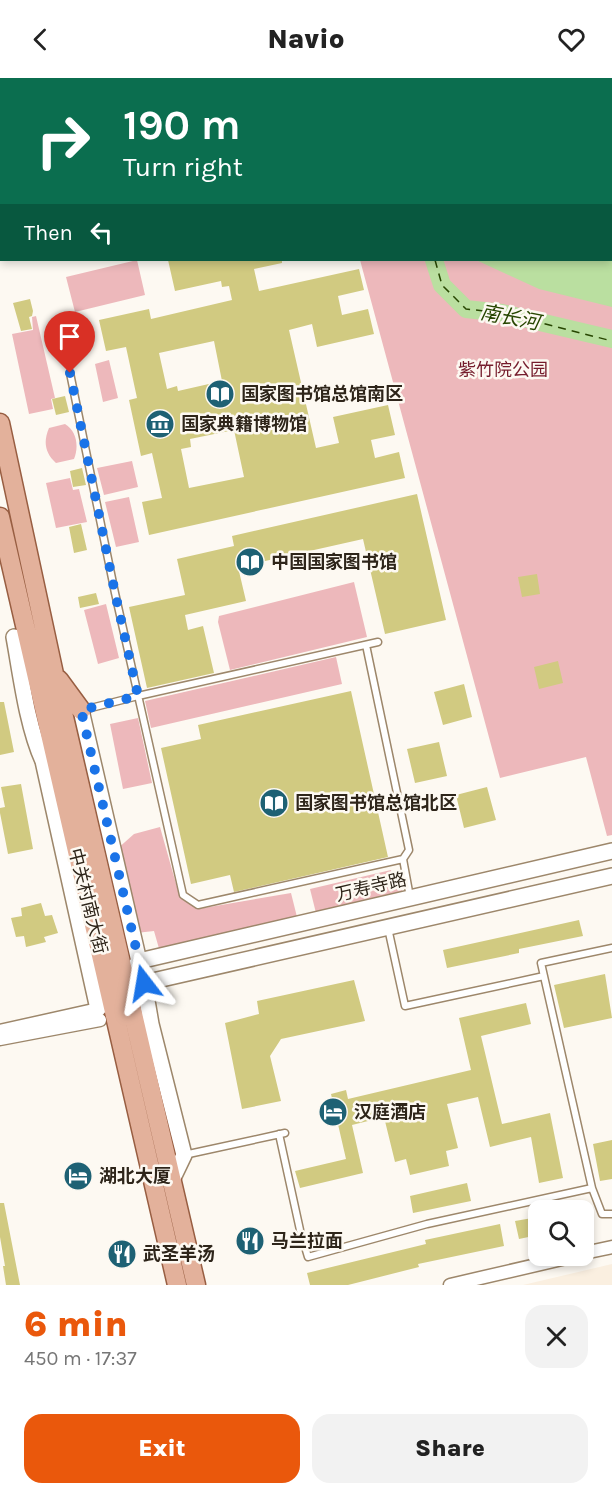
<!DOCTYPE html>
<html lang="en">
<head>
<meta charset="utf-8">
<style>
  :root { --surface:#fff; --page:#f2f2f2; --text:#222; --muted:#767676; --accent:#ea580c }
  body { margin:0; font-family:Karla,"Noto Sans SC",sans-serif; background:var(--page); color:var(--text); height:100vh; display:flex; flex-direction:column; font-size:22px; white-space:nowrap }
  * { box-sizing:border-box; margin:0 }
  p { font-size:20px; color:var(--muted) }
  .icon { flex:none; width:33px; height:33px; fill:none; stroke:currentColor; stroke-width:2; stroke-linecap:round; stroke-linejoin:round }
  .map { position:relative; height:1207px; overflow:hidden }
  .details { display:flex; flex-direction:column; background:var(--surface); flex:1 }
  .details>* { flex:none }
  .guide { position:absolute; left:0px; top:0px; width:612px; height:183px; box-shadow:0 3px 9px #0003; background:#0b6e4f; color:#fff; overflow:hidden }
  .fabs { position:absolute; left:528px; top:1122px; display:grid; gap:12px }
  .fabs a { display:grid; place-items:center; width:66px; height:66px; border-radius:12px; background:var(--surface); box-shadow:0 3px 9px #0003; font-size:30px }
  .pin { position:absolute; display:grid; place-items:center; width:51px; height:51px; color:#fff; margin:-62px -26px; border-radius:50% 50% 50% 0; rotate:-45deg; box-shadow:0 0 6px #0007 }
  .pin .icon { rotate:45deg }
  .me { position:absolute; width:66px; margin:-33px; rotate:346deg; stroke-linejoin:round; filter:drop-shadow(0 0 4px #0008) }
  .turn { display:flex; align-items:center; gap:21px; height:126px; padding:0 24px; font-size:27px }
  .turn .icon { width:78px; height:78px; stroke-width:2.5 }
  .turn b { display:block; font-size:42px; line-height:51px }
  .then { display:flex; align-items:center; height:57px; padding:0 24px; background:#0003; gap:12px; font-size:22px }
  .round { display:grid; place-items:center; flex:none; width:63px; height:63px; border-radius:18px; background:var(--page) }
  .headline { display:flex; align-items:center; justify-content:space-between; height:102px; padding:0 24px }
  h1 { font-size:36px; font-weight:800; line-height:45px; color:var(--accent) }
  .cta { display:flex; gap:12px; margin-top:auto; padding:12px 24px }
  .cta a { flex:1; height:69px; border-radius:18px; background:var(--accent); color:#fff; font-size:24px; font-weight:800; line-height:69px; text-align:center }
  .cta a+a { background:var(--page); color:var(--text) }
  header { display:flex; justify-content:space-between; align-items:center; height:78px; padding:0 24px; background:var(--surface); font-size:27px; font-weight:800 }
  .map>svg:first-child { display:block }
  .built { fill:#faefe0 }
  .green { fill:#edb8bb }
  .water { fill:#badfa0 }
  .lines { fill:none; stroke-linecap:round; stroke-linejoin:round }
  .canal { stroke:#badfa0; stroke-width:10 }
  .river { stroke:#badfa0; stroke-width:18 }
  .ferry { stroke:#274601; stroke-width:1.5; stroke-dasharray:8 6; stroke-linecap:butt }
  .building { fill:#d1ca81; fill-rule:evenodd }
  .service-casing { stroke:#9d876b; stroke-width:9 }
  .minor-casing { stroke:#9d876b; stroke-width:15 }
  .tertiary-casing { stroke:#9d876b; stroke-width:18 }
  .primary-casing { stroke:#985e42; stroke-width:21 }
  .service { stroke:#fff; stroke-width:6 }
  .minor { stroke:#fff; stroke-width:12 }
  .tertiary { stroke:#fff; stroke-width:15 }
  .primary { stroke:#e3b19b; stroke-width:18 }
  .route { stroke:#1a73e8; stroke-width:10; stroke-dasharray:0 18 }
  .labels { text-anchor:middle; stroke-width:5; stroke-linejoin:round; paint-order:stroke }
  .park-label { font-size:18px; fill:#751c2c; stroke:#fdf9f2 }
  .poi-label { font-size:18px; font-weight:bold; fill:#2e251a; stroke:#fdf9f2; text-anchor:start }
  .street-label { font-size:18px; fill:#2e251a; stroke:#fdf9f2 }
  .water-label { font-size:20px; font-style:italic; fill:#274601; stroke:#fdf9f2 }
</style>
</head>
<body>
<header><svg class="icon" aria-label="back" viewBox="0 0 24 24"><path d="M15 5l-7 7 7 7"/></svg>Navio<svg class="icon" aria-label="heart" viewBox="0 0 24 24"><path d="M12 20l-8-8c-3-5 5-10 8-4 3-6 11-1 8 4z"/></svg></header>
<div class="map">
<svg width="612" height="1207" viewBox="0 0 612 1207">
  <rect width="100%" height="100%" fill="#fdf9f2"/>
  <!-- built -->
  <path class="built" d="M612,1186V1207H523Z"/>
  <!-- green -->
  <path class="green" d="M0,0H612V757L607,758L586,679L500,700L360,182H610V2H2L0,99Z
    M137,182L145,217L75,234L66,199Z
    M36,238L55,320L51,321L53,331L29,336L12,256L33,252L32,239Z
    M109,282L118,320L103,324L95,286Z
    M65,346C77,353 79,369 74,381L56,385C45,375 43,364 49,350Z
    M132,383L138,409L104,417L97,390Z
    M70,400L73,412L79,411L87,444L56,450L46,405Z
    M129,419L139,464L116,469L105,424Z
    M354,504L367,559L230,592L218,544L219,538Z
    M106,526L119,580L98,586L84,532Z
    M336,579L342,606L151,650L145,623Z
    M138,640L152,705L123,711L110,646Z
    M160,749L180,820L198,831L291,815L298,843L160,874L154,853L136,855L116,772L134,756Z
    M391,792L395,811L401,810L404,819L317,839L310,811Z"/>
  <!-- water -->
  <path class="water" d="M611,121H612V229L539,211L476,182H610Z"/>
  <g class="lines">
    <!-- canal -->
    <path class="canal" d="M203,2L204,0"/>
    <!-- river -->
    <path class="river" d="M0,107H2
      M434,182L442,207L466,231L502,235L612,261"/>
    <!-- ferry -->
    <path class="ferry" d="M0,107H2
      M435,182L442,207L466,231L502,235L612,263"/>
  </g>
  <!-- building -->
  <path class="building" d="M168,182H282V185L254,191L259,213L359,191L364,212L338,218L342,237L368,231L374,256L317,269L312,246L289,252L316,370L339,365L333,339L388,327L395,357L371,362L375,380L399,374L405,400L149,457L142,424L162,420L152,375L141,378L129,322L137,320L126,269L106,273L99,242L149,231L151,241L232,222L229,208L222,209L221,203L175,213ZM214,263L222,303L178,313L177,308L167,311L159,275ZM234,352L244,399L189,410L181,371L191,369L190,361Z
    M30,221L33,233L32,238L29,239L32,251L21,253L13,225Z
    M65,318L69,334L56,337L52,321Z
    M82,390L86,407L73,409L70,393Z
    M417,416L446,542L385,556L363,461L238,489L246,523L185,537L188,552L203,548L214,595L147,610L129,529L185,517L177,481L234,468L232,458Z
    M81,446L87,472L74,475L69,449Z
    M537,496L540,516L522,519L518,499Z
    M96,515L99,526L80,530L78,519Z
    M558,583L563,605L539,611L534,589Z
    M464,606L472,639L443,647L434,614Z
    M351,613L388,779L234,814L230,797L191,806L161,670L201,661L198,647Z
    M0,624H4L14,674L0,677Z
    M439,664L447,698L415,705L407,671Z
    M21,706L33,771L8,776L0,735V730L5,729L1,709Z
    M487,709L496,742L464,750L456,717Z
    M41,825L45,838L52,837L58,855L44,859L46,864L26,869L24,858L16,859L11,840L22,838L21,830Z
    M579,842L583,858L519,871V875L447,890L443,872Z
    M605,896L612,940L564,950L554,907Z
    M354,902L365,943L281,961L270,978L281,1023L242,1031L225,945L259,936L257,923Z
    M526,925L531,946L481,958L502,1046L550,1035L563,1100L539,1105L531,1059L490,1069L478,1019L447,1026L458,1070L446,1073L449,1088L410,1097L406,1081L395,1084L384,1039L352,1047L363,1095L300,1110L295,1093L346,1081L331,1016L346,1012L348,1021L471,992L459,940Z
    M612,1062V1101L600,1103L593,1066Z
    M467,1105L471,1123L413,1135L410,1118Z
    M0,1125H4L20,1207H6L3,1188H5L0,1159Z
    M538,1139V1157L519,1161L515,1143Z
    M500,1146L504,1168L418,1186L419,1189L348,1207H310L307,1195L426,1166L425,1162Z"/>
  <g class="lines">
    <!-- service casing -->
    <g class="service-casing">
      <path id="service" d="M70,295L115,515L183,817L198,827L403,781L409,772L366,567
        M83,632L138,618L378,564
        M403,781L410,819
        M388,850L405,928L544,898
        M612,870L541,885L592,1110L602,1136H612
        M279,1056L300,1152L308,1179L427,1146L592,1110
        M184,1077L285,1055"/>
    </g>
    <!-- minor casing -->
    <g class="minor-casing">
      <path id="minor" d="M0,131L2,130
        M0,953L98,931
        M0,961L100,942
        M584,1175L612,1169
        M450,1207L575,1178"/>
    </g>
    <!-- tertiary casing -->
    <g class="tertiary-casing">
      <path id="tertiary" d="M14,559C21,597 27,648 43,683L98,931
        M81,632L144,905L151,946L184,1077L172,1102
        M121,925L144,905L612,798
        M98,931L139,883L612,773"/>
    </g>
    <!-- primary casing -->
    <g class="primary-casing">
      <path id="primary" d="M0,345L54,596L196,1207
        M0,439L177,1207
        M59,602L81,632"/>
    </g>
    <!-- service -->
    <use href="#service" class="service"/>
    <!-- minor -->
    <use href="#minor" class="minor"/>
    <!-- tertiary -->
    <use href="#tertiary" class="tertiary"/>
    <!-- primary -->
    <use href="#primary" class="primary"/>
  </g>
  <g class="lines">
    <!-- route -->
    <path class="route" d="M70,295L115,515L138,618L81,632L144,905"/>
  </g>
  <!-- icons -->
  <defs>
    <g id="library-disc" transform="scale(1.5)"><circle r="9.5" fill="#1e6174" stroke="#fdf9f2"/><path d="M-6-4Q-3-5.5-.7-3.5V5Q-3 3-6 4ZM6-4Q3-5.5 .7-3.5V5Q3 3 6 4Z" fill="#fff"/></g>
    <g id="museum-disc" transform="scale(1.5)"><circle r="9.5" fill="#1e6174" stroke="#fdf9f2"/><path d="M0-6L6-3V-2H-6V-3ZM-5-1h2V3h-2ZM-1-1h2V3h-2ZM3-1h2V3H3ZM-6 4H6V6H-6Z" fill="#fff"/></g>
    <g id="hotel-disc" transform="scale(1.5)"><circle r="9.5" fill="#1e6174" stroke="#fdf9f2"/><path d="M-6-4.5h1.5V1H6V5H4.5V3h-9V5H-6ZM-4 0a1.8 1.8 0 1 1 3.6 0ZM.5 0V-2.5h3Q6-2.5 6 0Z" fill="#fff"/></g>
    <g id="restaurant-disc" transform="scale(1.5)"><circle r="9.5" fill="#1e6174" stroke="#fdf9f2"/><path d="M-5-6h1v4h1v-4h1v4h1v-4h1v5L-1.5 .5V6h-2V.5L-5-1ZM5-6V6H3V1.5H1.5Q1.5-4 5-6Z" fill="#fff"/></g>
  </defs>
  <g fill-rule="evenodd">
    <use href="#library-disc" x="220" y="316"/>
    <use href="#museum-disc" x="160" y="346"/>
    <use href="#library-disc" x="250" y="484"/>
    <use href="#library-disc" x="274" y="725"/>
    <use href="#hotel-disc" x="333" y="1034"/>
    <use href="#hotel-disc" x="78" y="1098"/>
    <use href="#restaurant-disc" x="250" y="1163"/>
    <use href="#restaurant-disc" x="122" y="1176"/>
  </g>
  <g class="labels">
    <!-- park labels -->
    <g class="park-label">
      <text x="503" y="298">紫竹院公园</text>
    </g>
    <!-- poi labels -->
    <g class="poi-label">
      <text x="241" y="322">国家图书馆总馆南区</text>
      <text x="181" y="352">国家典籍博物馆</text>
      <text x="271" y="490">中国国家图书馆</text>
      <text x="295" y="731">国家图书馆总馆北区</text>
      <text x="354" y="1040">汉庭酒店</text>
      <text x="99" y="1104">湖北大厦</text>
      <text x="271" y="1169">马兰拉面</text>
      <text x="143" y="1182">武圣羊汤</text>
    </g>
    <!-- street labels -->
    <g class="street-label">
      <text transform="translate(371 809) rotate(-13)" y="6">万寿寺路</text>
      <text transform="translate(88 823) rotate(76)" y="6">中关村南大街</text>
    </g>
    <!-- water labels -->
    <g class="water-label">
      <text transform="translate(510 239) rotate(11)" y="7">南长河</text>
    </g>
  </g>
</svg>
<div class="fabs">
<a><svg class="icon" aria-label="search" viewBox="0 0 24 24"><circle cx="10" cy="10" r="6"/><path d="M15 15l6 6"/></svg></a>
</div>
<div class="pin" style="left:70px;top:295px;background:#d93025"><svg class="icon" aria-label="arrive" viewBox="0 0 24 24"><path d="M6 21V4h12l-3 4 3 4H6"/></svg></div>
<svg class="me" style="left:144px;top:905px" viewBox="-20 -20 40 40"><path d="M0-17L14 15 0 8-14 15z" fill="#1a73e8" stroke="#fff" stroke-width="4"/></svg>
<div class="guide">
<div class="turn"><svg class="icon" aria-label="right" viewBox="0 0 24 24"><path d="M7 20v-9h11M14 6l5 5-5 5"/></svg><div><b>190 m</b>Turn right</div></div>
<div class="then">Then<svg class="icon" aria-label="left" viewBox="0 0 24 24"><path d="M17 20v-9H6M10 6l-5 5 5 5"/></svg></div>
</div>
</div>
<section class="details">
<div class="headline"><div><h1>6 min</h1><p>450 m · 17:37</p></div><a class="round"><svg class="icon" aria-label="close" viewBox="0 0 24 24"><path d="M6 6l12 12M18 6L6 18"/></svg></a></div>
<div class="cta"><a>Exit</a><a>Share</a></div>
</section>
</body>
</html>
